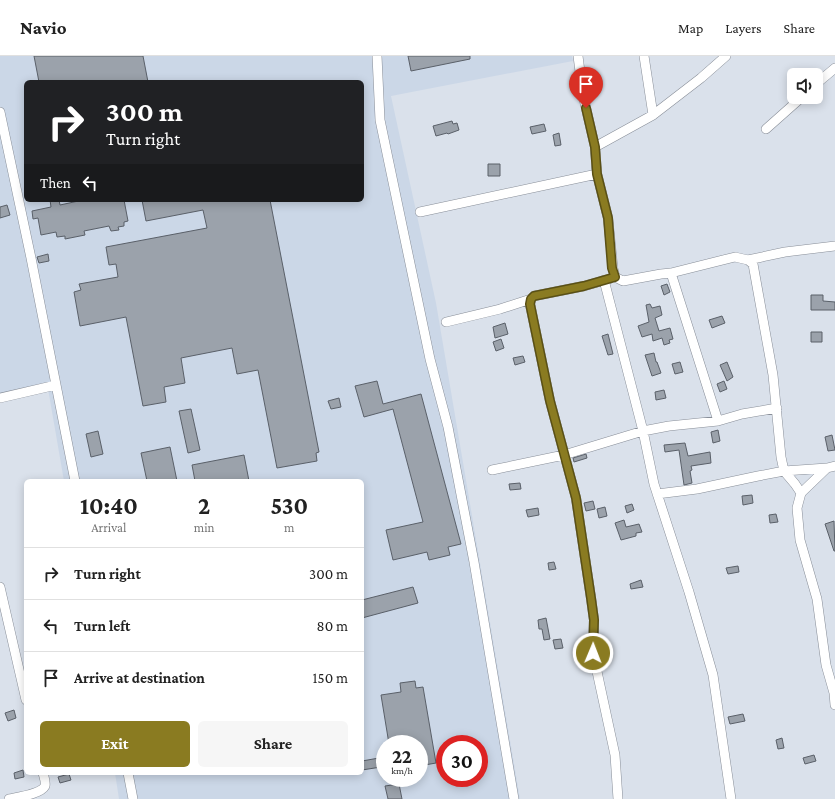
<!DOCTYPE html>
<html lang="en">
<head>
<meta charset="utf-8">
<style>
  :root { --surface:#fff; --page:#f6f6f6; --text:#222; --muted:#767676; --line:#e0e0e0; --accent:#8a7b21 }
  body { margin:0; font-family:"Crimson Pro",serif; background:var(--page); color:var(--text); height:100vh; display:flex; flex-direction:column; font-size:15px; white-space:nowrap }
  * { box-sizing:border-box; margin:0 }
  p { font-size:13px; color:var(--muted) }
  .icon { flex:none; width:22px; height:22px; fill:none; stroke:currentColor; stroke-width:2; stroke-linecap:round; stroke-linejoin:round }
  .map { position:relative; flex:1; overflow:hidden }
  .drawer { position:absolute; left:24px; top:423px; width:340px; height:296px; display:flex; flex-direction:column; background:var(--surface); border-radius:6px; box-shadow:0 2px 10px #0003 }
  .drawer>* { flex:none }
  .guide { position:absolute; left:24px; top:24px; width:340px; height:122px; border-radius:6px; box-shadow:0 2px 10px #0003; background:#202124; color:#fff; overflow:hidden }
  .fabs { position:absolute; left:787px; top:12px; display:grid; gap:8px }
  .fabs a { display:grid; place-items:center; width:36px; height:36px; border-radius:6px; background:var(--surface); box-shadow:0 2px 10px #0003; font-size:20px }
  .speed { position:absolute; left:376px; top:679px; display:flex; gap:8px; font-size:20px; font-weight:700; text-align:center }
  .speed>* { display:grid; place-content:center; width:52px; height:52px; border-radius:50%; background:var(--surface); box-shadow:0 2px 10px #0003; line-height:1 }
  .speed small { font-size:10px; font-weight:400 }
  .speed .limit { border:6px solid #d22; background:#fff; color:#111 }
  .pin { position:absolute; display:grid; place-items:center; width:34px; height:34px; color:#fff; margin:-41px -17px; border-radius:50% 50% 50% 0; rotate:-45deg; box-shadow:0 0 4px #0007 }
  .pin .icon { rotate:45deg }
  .me { position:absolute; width:44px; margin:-22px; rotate:1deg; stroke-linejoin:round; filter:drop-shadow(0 0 3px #0008) }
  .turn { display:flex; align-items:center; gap:14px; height:84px; padding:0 16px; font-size:18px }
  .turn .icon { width:52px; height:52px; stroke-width:2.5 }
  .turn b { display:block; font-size:28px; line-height:34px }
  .then { display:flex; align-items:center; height:38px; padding:0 16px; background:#0003; gap:8px; font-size:15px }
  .eta { display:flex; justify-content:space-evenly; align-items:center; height:68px; text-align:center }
  .eta b { font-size:24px; font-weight:700; line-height:28px }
  .action { display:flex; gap:8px; margin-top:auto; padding:8px 16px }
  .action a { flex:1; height:46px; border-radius:6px; background:var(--accent); color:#fff; font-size:16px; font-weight:700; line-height:46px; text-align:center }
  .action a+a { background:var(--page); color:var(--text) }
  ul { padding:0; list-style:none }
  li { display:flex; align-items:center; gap:12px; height:52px; padding:0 16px; border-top:1px solid var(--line) }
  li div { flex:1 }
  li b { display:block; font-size:15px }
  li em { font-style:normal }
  header { display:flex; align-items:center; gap:24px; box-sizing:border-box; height:56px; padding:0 20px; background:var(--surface); border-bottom:1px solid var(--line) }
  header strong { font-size:19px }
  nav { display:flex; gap:22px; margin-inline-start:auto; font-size:14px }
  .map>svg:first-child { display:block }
  .built { fill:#cbd7e7; fill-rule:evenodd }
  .building { fill:#9ba2ab; stroke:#5a6069 }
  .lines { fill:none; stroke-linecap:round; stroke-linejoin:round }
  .minor-casing { stroke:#888e98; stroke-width:10 }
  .minor { stroke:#fff; stroke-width:9 }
  .route-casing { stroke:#5a5015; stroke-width:10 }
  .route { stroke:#8a7b21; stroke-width:7 }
</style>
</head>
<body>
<header>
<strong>Navio</strong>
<nav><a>Map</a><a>Layers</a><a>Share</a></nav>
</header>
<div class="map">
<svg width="835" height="743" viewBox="0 0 835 743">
  <rect width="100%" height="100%" fill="#dae1eb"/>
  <!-- built -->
  <path class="built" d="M0,0H572L573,5L391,40L436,247L520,743H119L115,717H362V425H64L47,327L0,338ZM26,26H362V144H26ZM385,688H419V722H385ZM445,688H479V722H445Z"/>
  <!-- building -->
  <path class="building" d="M34,0H143L148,26H39Z
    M408,0H470V3L411,15Z
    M452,65L453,68L457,67L459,74L448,78L447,77L436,80L433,70Z
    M544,68L546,75L532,78L530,71Z
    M559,77L561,89L555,90L553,79Z
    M488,108H500V120H488Z
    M50,144H59L60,149L83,144H124L128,165L124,166V170L118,171L119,174L111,175L109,170L84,175L85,179L65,183V180L57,181L56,176L41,179L38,162L33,163L32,155L51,151Z
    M142,144H270L319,396L316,397L317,405L277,412L258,314L237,318L232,292L181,302L185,327L164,331L166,346L143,350L126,261L80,270L74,236L81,234L79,228L118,221L116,208L109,209L106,191L207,172L203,154L146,165Z
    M7,149L10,159L0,162V151Z
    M48,198L49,205L39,207L37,201Z
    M667,228L670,236L664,239L661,230Z
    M811,239H823V245L835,246V254H811Z
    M650,248L652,252L660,250L662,259L655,262L659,275L670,272L673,283L669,284L670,287L664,289L662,282L653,285L652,278L642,281L638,270L649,266L646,249Z
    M722,260L725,267L712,272L709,264Z
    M505,267L508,278L495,282L493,271Z
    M811,276H822V286H811Z
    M608,278L613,298L608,299L602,280Z
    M501,283L504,292L496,295L493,286Z
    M654,297L656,306H657L661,317L652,320L645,299Z
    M523,300L525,306L515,309L513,302Z
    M680,306L683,316L675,318L672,308Z
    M727,306L733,321L727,325L720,309Z
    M377,325L383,348L421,338L461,488L448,491L450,499L429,504L427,496L393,504L386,474L423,466L393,353L364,361L355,330Z
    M724,325L727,333L720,336L717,328Z
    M664,334L666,342L656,344L655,336Z
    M339,342L341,351L331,353L328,345Z
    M191,353L200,394L188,397L179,355Z
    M718,374L720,385L713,387L711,376Z
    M98,375L103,398L91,401L86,378Z
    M832,379L835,394L828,395L825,381Z
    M685,387L688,400L710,396L711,407L691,410L692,414L690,415L692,427L684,429L679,394L665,396L664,389Z
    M170,391L177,425H147L141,397Z
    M586,398L587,402L574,406L573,402Z
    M244,399L249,425H195L192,409Z
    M520,427L521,433L510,434L509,428Z
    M752,439L753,447L743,449L742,440Z
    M593,445L595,453L586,455L584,447Z
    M632,448L634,454L627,457L625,450Z
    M605,451L607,460L599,462L597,453Z
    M538,452L539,459L528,461L526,454Z
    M776,458L778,466L770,467L769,459Z
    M624,464L626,471L639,468L642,476L636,477V480L621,484L615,467Z
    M834,465L835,495H834L825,468Z
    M554,506L556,513L549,514L548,507Z
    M738,510L739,516L728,518L726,512Z
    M641,524L643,531L631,533L630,528Z
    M413,531L418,547L362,562V544Z
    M546,562L550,583L544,584L542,573H539L538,564Z
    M561,583L563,592L555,593L553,584Z
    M415,625L416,632L423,631L436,707L419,710V688H389L381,639L401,636L400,627Z
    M14,654L16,662L8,665L5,657Z
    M743,658L745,665L730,668L728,661Z
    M782,682L784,692L778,693L776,684Z
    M814,699L816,705L805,708L803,702Z
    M379,702L381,711L362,714V705Z
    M23,714L24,721L15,723L14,717Z
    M69,718L71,724L60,727L58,721Z
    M399,728L402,743H388L385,730Z"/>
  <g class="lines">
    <!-- minor casing -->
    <g class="minor-casing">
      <path id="minor" d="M377,0L380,64L430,303L448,371L474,506L514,743
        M578,0L583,39L595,91L597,118L608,162L613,212L615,221L623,225L661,218L671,217L735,201L748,204L753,208L773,319L781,401L784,415L795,428L801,437L797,452L800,484L817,543L826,609L834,637L835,649
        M644,0L653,59
        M816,28L835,12
        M0,56L31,202L75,425
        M766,73L802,41
        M595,91L653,59L701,22L726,0
        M420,156L597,118
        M748,204L785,196L835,190
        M671,217L718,365
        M604,224L643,375L654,428L689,536L713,619L731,743
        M531,243L530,248L550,345L576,442L591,542L594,564L593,597L615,699L618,743
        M446,266L500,253L531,243L534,240L584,230L609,223
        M0,342L56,329
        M492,414L564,399L643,375L669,370L718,365L742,358L777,352
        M801,437L827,412L835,410
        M657,438L697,433L758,420L784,415L827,412
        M0,531L26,644
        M128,717L133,743
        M9,743C18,741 41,738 45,730C46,726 44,721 43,717"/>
    </g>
    <!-- minor -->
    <use href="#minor" class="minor"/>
  </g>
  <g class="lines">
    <!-- route casing -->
    <g class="route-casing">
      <path id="route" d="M586,52L595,91L597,118L608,162L612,212L615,221L584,230L534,240L531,243L530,248L550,345L576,442L591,542L594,564L593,597"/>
    </g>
    <!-- route -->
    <use href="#route" class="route"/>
  </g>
</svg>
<div class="fabs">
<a><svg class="icon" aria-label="sound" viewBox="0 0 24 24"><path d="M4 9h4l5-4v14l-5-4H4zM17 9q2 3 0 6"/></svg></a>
</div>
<div class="speed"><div>22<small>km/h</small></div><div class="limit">30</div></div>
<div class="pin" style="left:586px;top:52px;background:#d93025"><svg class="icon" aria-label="arrive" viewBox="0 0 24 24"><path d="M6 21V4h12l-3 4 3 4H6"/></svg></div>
<svg class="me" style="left:593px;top:597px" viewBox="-20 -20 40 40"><circle r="17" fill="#8a7b21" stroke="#fff" stroke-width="3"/><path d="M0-11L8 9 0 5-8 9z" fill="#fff"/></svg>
<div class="guide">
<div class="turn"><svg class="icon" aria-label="right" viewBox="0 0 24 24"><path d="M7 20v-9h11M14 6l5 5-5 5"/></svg><div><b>300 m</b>Turn right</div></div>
<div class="then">Then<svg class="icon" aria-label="left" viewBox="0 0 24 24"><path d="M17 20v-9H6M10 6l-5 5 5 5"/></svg></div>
</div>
<section class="drawer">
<div class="eta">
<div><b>10:40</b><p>Arrival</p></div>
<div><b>2</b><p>min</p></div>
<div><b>530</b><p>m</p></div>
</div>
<ul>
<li><svg class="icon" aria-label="right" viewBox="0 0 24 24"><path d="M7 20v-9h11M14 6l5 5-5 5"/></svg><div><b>Turn right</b></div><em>300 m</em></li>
<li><svg class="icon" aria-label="left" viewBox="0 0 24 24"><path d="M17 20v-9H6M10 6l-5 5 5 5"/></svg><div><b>Turn left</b></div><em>80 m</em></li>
<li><svg class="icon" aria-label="arrive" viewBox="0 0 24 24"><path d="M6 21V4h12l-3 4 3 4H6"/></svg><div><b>Arrive at destination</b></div><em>150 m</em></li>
</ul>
<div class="action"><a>Exit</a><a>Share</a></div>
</section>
</div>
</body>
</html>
